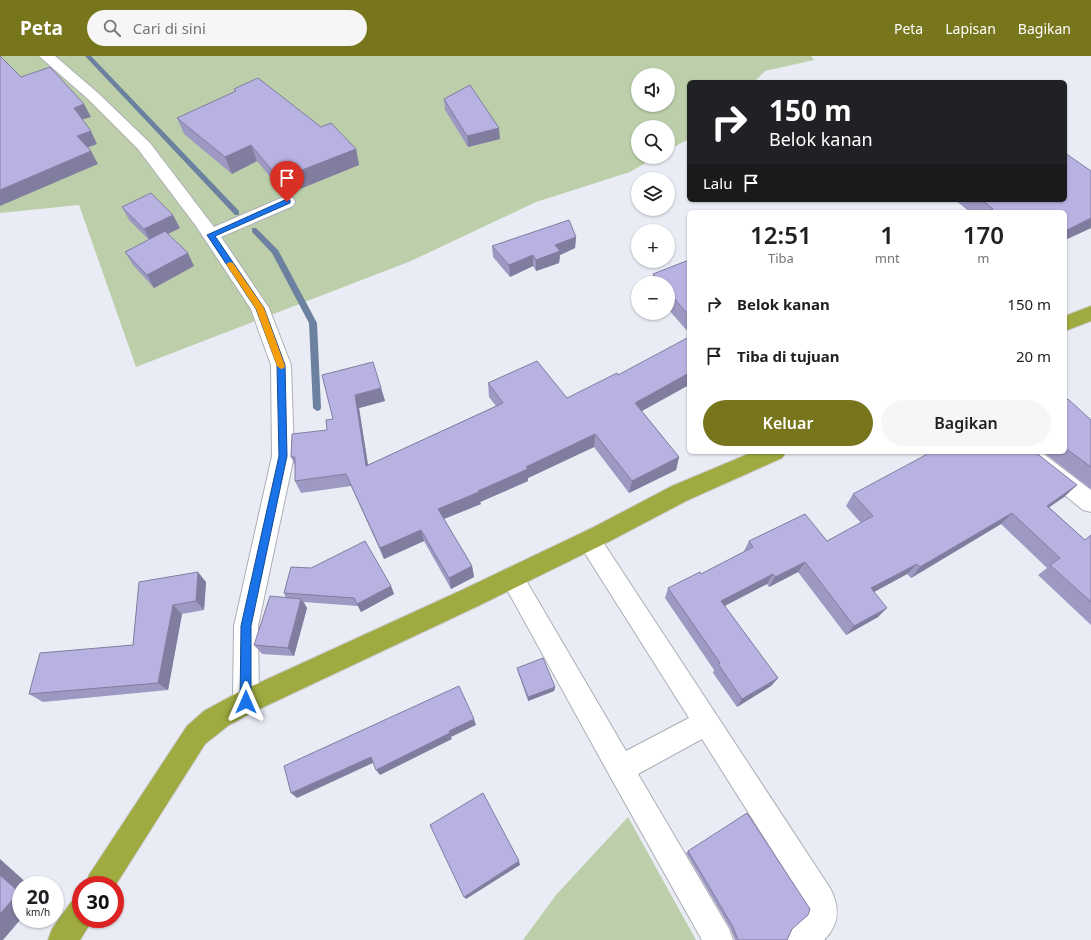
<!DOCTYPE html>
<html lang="id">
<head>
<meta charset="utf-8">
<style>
  :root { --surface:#fff; --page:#f6f6f6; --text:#202124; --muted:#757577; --accent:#77761c }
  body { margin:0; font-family:"Noto Sans",sans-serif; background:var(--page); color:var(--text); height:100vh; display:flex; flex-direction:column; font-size:15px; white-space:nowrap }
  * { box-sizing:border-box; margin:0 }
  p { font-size:13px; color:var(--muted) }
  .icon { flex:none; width:22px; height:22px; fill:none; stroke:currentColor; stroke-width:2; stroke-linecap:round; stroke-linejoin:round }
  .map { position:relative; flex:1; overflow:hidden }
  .panel { position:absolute; left:687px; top:154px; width:380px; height:244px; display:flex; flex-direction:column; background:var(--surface); border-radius:6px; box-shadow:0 1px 3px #0004 }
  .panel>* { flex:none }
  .banner { position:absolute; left:687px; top:24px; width:380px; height:122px; border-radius:6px; box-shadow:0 1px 3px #0004; background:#202124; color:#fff; overflow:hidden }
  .controls { position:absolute; left:631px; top:12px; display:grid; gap:8px }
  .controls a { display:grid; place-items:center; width:44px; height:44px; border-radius:50%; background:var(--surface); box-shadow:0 1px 3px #0004; font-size:20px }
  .speed { position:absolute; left:12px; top:820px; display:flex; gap:8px; font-size:20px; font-weight:700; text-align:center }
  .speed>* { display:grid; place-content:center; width:52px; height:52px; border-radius:50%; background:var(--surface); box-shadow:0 1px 3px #0004; line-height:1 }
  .speed small { font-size:10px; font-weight:400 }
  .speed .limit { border:6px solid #d22; background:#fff; color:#111 }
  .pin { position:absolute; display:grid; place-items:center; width:34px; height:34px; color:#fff; margin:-41px -17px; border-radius:50% 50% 50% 0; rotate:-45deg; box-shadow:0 0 4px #0007 }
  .pin .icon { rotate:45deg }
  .me { position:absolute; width:44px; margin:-22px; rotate:0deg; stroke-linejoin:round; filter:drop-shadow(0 0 3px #0008) }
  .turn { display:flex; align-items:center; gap:14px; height:84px; padding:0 16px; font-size:18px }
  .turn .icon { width:52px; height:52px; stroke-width:2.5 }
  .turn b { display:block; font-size:28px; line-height:34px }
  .then { display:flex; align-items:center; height:38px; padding:0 16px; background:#0003; gap:8px; font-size:15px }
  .eta { display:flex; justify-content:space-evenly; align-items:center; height:68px; text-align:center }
  .eta b { font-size:24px; font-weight:600; line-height:28px }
  .button { display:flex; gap:8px; margin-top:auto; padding:8px 16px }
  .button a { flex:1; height:46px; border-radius:24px; background:var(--accent); color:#fff; font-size:16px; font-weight:600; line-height:46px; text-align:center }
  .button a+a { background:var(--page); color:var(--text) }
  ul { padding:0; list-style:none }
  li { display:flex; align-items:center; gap:12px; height:52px; padding:0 16px }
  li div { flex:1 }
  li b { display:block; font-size:15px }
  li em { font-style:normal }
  header { display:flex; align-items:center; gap:24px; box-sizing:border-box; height:56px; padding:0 20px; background:var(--accent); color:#fff }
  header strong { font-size:19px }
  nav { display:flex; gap:22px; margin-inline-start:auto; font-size:14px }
  .search { width:280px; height:36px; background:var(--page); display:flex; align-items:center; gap:10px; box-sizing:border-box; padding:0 14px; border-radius:22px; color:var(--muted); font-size:15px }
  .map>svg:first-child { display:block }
  .green { fill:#bccfaa; fill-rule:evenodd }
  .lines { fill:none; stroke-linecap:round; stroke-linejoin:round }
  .stream { fill:#6c809f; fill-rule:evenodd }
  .minor-casing { stroke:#abaeb5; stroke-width:2 }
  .highway-casing { stroke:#c9c9ca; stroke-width:2 }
  .minor { fill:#fff; fill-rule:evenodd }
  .highway { fill:#9faa40; fill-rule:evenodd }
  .wall { fill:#9e99c3 }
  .shaded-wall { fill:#817d9f }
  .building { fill:#b8b2e3; stroke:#817d9f }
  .route { fill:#1a73e8; stroke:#114b97 }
  .slow { fill:#f59e0b }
</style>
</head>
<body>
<header>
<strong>Peta</strong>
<div class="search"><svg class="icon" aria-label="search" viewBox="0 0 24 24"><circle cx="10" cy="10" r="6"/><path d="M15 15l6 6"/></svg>Cari di sini</div>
<nav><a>Peta</a><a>Lapisan</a><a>Bagikan</a></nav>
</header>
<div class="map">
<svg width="1091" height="884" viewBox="0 0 1091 884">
  <rect width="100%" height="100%" fill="#e9ecf4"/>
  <!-- green -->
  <path class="green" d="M0,0H811L814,4L765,15L754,26H689V83L668,94V71H638V101H656L630,116L536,146L411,205L136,311L79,149L0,157ZM638,19H668V49H638Z
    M628,761L696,884H523L556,839Z"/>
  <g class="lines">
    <!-- stream -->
    <path class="stream" d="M85,0H91L239,155V159H235Z
      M252,172H256L278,194L317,267L321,352L320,354L317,355L313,352L309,267L272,197L252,176Z"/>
    <!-- minor casing -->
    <g class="minor-casing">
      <path id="minor" d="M39,0H55L98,37L150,87L214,171L281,142L287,141L293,142L295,146L293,150L221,181L269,252L291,309L294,400L258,570L259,646L255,655L246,659L237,655L233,646L234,570L272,400L271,309L251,253L196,170L138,93L88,43Z
        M1015,396H1041L1091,434V456L1083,454L1019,402Z
        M589,474L597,477L830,832C840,851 840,868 824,884H784C791,868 799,869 808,857V851L702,683L638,718L729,873L733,884H702L611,722L500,521L504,514L512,510L520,514L626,695L689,662L581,491L578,484L581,477Z"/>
    </g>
    <!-- highway casing -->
    <g class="highway-casing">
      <path id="highway" d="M1091,250V265L1065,275V260Z
        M753,396H786L782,402L688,444L610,485L478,550L255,655L229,669L205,688L115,830L85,829L89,819L187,670L204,655L237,637L462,534L594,471L672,430Z
        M81,841V863H93L80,884H48L52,873L71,846Z"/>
    </g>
    <!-- minor -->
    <use href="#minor" class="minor"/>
    <!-- highway -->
    <use href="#highway" class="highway"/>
  </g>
  <!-- wall -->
  <path class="wall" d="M234,33L321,71L356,93L359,109L285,139L257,105L232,118L184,78L177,62L235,36Z
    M444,43L500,83L468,91L445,54Z
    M955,144H1065L1091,172L1065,184V156H970Z
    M122,151L180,172L168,178L194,210L154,232L133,209L125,196L149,184L129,164Z
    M576,181L575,192L560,199L559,207L536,215L533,210L510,221L493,201L492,190Z
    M689,204V277L668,253V227H651L653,218Z
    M488,327L642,355L679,401L676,414L629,437L594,391L528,422V425L480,446L481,448L444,463L472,510L474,521L451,533L424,485L384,503L351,430L301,437L295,425V410L291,401L327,374L333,363L381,332L385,345L359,352L368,409L496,350L489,341Z
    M1065,345L1091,364V433L1043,396H1065Z
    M980,397L1077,429L1064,441L1049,451L1085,484L1091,479V569L1038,519L1047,512L1001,468L911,522L907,518L874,536L878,561L846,579L798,516L769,531L767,528L725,550L778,622L771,630L737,651L713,617L714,614L665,542L668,532L701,518L744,496V495L749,485H827L861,467L846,450L853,438Z
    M139,526H206L204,554L182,558L168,634L43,646L29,638L133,589Z
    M391,530L394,538L361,556L358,550L304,546L307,552L294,600L262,598L254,589L286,542L284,537Z
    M517,612L555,631L554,635L528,645L518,616Z
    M688,795L792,873L787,884H735L730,872L686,797Z"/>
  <!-- shaded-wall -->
  <path class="shaded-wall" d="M84,48L91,61L81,64L74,52Z
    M499,72L500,83L468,91L467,80Z
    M91,75L97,88L84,93L77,80Z
    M251,89L257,105L232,118L225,101Z
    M356,93L359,109L285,139L279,123Z
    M91,95L98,108L0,150V134Z
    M173,159L180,172L151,186L144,173Z
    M1091,162V172L1065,184V175Z
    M576,181L575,192L560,199L559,207L536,215V204L555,189Z
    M188,197L194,210L154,232L147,219Z
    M533,199V210L510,221L509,209Z
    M689,317V329L633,360L635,347Z
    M381,332L385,345L359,352L370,422L366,410L355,339Z
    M595,378L594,391L528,422V425L480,446L481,448L441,464L438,453L478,435L526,411Z
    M679,401L676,414L629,437L632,425Z
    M1077,429L1064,441L1035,461L1047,450Z
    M1012,457L1001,468L911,522L920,511Z
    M421,474L424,485L384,503L380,492Z
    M805,506L798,516L769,531L775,521Z
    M917,508L907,518L863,542L871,532Z
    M472,510L474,521L451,533L449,522Z
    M198,516L206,526L204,554L196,545Z
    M773,518L767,528L716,554L721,545Z
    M391,530L394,538L361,556L357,548Z
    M301,543L307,552L294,600L288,592Z
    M173,549L182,558L168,634L158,627Z
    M887,552L878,561L846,579L854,570Z
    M778,622L771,630L737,651L742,643Z
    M555,631L554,635L528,645V641Z
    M474,663L476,669L451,681L452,683L380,719L376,714L449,675Z
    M371,701L375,706L297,742L291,737Z
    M0,803L29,829H21V863L3,884H0Z
    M519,805L520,809L466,843L464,841Z"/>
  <!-- building -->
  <path class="building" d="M0,0L21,21L50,11L84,48L74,52L91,75L77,80L91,95L0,134Z
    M258,22L321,71L331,67L356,93L279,123L251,89L225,101L177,62L236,35L234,33Z
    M470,29L499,72L467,80L444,43Z
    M1065,97L1091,115V162L1065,175V156H984L993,153L982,144H1065Z
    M151,137L173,159L144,173L122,151Z
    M569,164L576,181L555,189L560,195L536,204L533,199L509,209L492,190Z
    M165,175L188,197L147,219L125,196Z
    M689,204V260L668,235V227H661L653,218Z
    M689,281V317L635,347L679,401L632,425L595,378L526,411L528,413L478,435L479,436L438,453L472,510L449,522L421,474L380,492L346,418L295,425V401H291L292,378L327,374L326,364L333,363L322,319L373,306L381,332L355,339L366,410L503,347L488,327L537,305L567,342L617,317L618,319Z
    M1068,343L1091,364V411L1065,392V345Z
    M930,396H979L980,397L981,396H1035L1077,429L1047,450L1085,484L1091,479V546L1050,509L1060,502L1012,457L920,511L917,508L871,532L887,552L854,570L805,506L775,521L773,518L721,545L778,622L742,643L718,608L720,607L668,532L700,516L701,518L753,491L749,485L805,458L827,485L873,460L853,438L922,401Z
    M365,485L391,530L357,548L354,542L284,537L291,511L311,512Z
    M198,516L196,545L173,549L158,627L29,638L40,597L133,589L139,526Z
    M270,540L301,543L288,592L254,589Z
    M543,602L555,631L528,641L517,612Z
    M459,630L474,663L449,675L450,677L376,714L371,701L291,737L284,710Z
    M483,737L519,805L464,841L430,769Z
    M747,757L810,853L808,859L792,873L787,884H738L733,871L688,795Z
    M0,819L19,836L0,858Z"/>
  <!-- route -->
  <path class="route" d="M287,143L290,144V147L215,180L264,252L285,309L287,400L251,570V646L249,649L246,651L242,649L240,646L241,570L279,400L277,309L256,253L207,179Z"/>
  <!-- slow -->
  <path class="slow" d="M230,206L233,207L264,252L285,310L284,312L281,313L277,310L256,253L226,208Z"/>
</svg>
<div class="controls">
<a><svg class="icon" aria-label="sound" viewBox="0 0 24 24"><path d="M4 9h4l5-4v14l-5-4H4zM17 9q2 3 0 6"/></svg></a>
<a><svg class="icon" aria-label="search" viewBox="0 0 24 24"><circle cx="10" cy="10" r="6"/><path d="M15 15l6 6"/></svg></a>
<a><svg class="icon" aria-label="layers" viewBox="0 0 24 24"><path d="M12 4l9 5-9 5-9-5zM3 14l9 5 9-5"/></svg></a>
<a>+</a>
<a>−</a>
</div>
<div class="speed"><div>20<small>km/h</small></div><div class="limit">30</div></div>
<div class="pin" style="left:287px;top:146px;background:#d93025"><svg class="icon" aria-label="arrive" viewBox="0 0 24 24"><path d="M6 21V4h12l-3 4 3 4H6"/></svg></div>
<svg class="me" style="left:246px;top:646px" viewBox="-20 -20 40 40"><path d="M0-17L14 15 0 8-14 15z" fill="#1a73e8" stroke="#fff" stroke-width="4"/></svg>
<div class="banner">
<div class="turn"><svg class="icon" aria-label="right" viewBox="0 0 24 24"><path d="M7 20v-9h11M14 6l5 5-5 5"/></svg><div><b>150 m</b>Belok kanan</div></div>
<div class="then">Lalu<svg class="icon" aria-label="arrive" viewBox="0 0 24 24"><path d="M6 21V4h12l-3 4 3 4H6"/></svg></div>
</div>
<section class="panel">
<div class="eta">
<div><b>12:51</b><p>Tiba</p></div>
<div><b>1</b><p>mnt</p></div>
<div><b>170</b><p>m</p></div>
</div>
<ul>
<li><svg class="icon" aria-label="right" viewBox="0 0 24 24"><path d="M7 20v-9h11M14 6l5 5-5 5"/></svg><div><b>Belok kanan</b></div><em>150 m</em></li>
<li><svg class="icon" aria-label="arrive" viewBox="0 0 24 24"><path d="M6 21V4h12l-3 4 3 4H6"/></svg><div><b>Tiba di tujuan</b></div><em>20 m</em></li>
</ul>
<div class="button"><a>Keluar</a><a>Bagikan</a></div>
</section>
</div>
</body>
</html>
